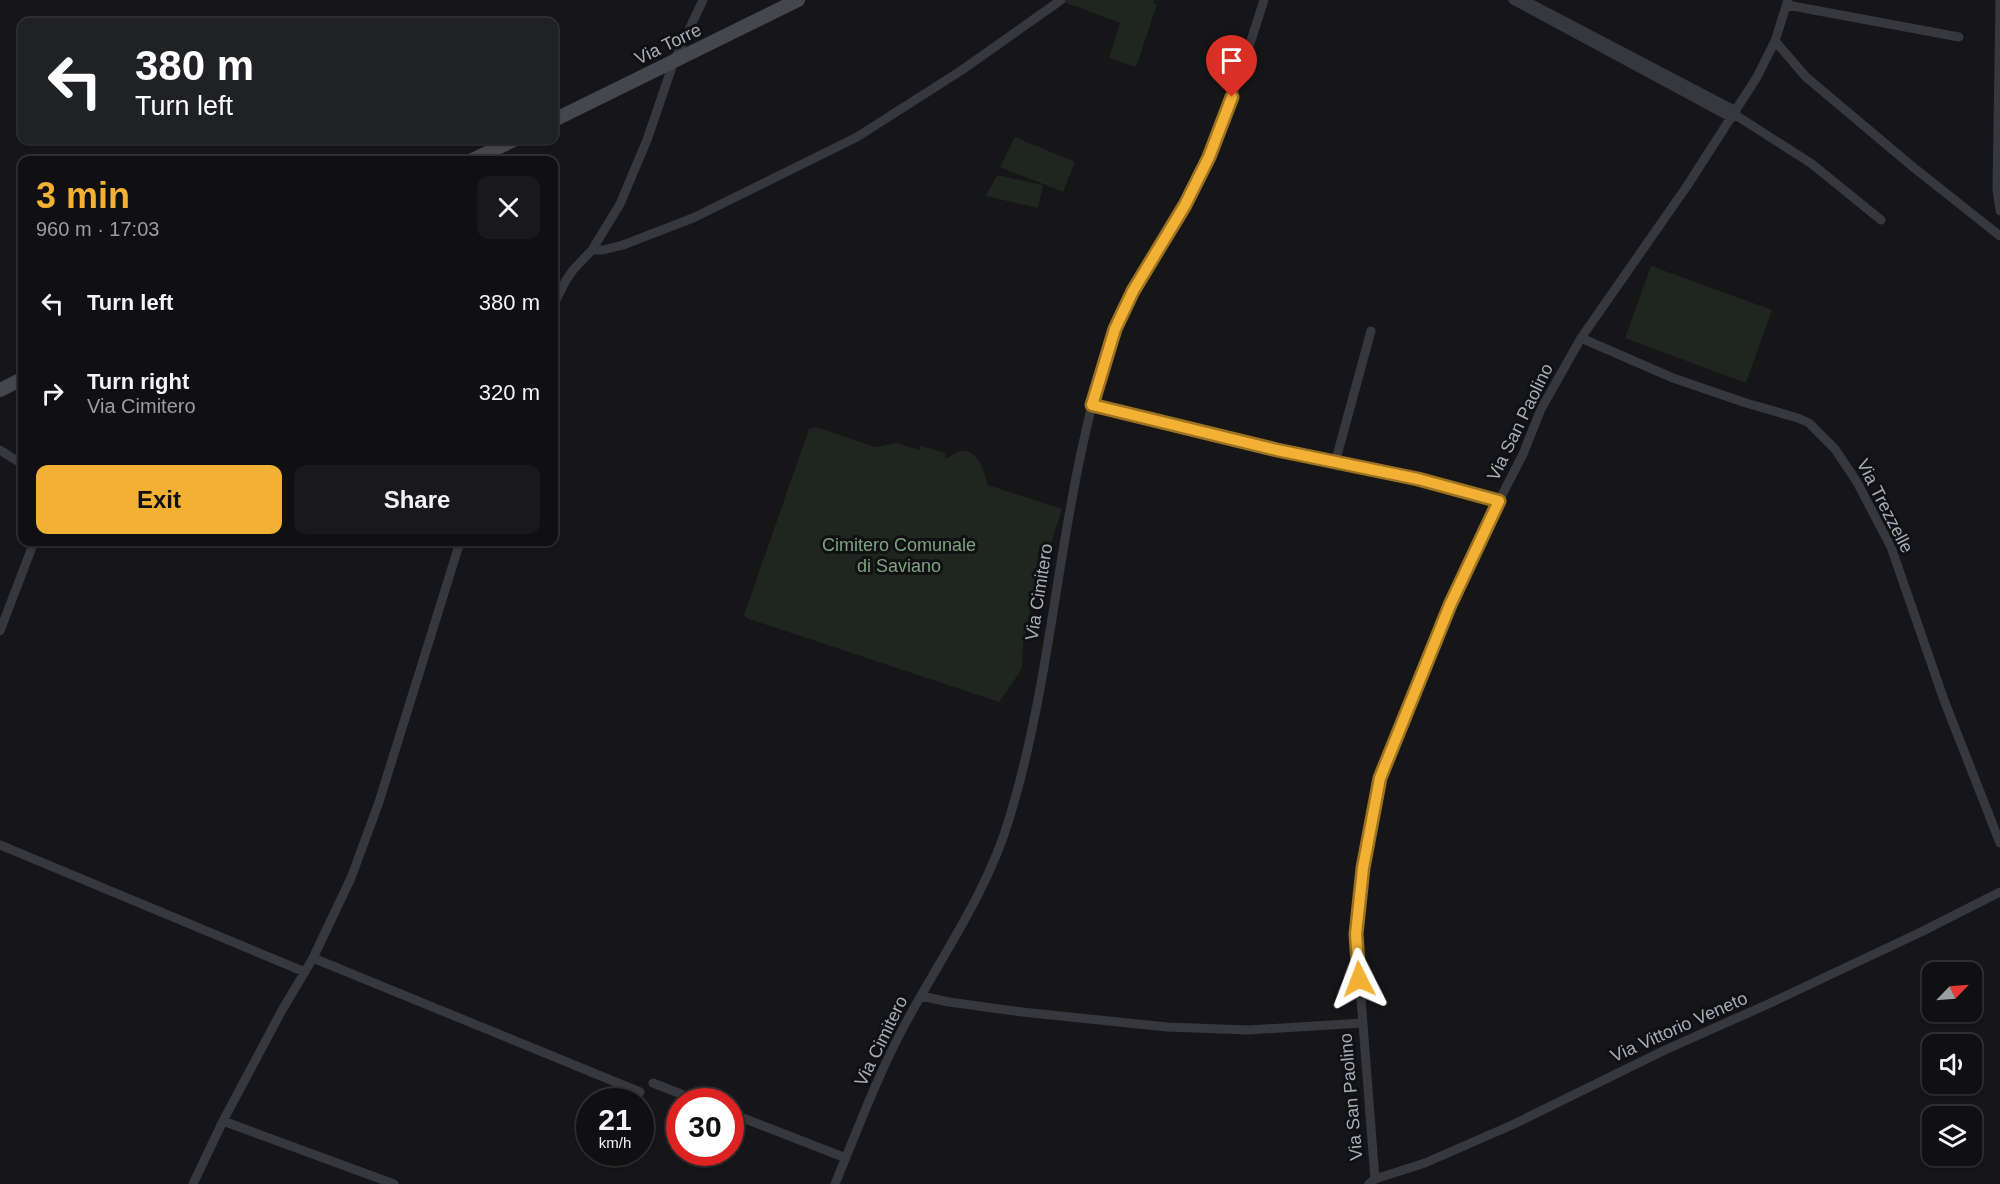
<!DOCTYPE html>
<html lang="en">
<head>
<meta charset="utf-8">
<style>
  :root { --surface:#101012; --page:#19191b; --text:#f1f3f6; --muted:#9c9d9f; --line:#303032; --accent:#f2b134 }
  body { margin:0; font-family:Helvetica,sans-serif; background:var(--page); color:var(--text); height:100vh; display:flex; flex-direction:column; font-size:22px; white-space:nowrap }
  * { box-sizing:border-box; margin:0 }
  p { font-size:20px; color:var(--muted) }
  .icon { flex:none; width:33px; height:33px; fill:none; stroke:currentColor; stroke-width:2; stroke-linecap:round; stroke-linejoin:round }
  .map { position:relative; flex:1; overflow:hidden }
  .panel { position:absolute; left:18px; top:156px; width:540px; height:390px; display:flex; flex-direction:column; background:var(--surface); border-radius:12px; box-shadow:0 2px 4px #0004,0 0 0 2px var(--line) }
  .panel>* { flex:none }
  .hud { position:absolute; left:18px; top:18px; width:540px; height:126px; border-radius:12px; box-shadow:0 2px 4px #0004,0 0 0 2px var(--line); background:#202124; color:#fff; overflow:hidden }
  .needle { width:39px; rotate:65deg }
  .buttons { position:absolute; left:1922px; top:962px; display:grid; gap:12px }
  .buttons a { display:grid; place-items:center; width:60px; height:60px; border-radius:12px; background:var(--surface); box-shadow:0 2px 4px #0004,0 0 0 2px var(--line); font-size:30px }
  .speed { position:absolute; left:576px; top:1088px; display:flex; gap:12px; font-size:30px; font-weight:700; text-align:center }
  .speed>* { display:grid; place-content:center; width:78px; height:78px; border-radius:50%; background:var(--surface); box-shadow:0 2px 4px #0004,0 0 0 2px var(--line); line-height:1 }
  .speed small { font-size:15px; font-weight:400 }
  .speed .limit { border:9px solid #d22; background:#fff; color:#111 }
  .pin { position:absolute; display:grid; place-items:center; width:51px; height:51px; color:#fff; margin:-62px -26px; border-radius:50% 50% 50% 0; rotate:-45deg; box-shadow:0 0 6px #0007 }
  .pin .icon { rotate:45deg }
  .me { position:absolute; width:66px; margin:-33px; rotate:357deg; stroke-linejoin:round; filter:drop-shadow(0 0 4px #0008) }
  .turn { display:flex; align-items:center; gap:21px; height:126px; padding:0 18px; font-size:27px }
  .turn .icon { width:78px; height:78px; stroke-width:2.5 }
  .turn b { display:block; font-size:42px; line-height:51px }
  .round { display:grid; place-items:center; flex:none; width:63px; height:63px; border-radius:12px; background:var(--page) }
  .summary { display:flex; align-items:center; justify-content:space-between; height:102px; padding:0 18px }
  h1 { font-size:36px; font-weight:600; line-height:45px; color:var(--accent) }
  .primary-button { display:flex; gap:12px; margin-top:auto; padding:12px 18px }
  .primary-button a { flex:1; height:69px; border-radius:12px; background:var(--accent); color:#111; font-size:24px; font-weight:600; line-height:69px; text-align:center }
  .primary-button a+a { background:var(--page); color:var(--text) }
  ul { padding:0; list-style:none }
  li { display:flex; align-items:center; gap:18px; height:90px; padding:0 18px }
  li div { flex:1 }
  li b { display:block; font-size:22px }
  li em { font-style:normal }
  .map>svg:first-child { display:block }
  .green { fill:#1e261f }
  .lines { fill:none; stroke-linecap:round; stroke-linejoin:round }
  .street { stroke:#37383d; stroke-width:9 }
  .secondary { stroke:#45474d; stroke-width:14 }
  .route-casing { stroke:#9d7322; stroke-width:15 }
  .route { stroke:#f2b134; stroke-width:10 }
  .labels { text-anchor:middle; stroke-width:6; stroke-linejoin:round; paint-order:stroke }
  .street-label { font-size:18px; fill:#a8adb8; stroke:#111113 }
  .park-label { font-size:18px; fill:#7fa381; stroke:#111113 }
</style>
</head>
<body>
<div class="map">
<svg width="2000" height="1184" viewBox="0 0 2000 1184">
  <rect width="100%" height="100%" fill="#161618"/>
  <!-- green -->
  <path class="green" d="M1067,0H1154L1153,3L1157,4L1136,67L1109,58L1120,23L1064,2Z
    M1015,137L1075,162L1063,192L1000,167Z
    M997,175L1043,185L1038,208L986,196Z
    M1651,266L1772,310L1746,383L1625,338Z
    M816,427L875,447L897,443L919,450L921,446L946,453L945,457L947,459C971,437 983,464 988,485L1062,509L1031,606L1023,644L1022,669L999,702L746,618L744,615L809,429Z"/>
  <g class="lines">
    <!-- street -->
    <path class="street" d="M1513,0L1732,118
      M1524,0L1736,111
      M2000,0L1997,189L2000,211
      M1787,5L1959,37
      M1775,41L1806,77L1913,167L2000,236
      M1734,114L1812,164L1881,220
      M592,250H603L623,245L693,218L857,137L962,70L1061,0
      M554,304L565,282L573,270L592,250L620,204L647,140L674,61L703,0
      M1581,338L1673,378L1746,403L1798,418L1809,423L1835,449L1857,482L1891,547L1944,700L2000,843
      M1092,405L1277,450L1418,479L1499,501
      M0,450L22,464
      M1335,463L1371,331
      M0,631L34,542
      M0,845L305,972
      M313,958L640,1092
      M921,996L949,1002L1022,1012L1167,1027L1248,1030L1362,1023
      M653,1083L699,1101
      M730,1113L846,1158
      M223,1121L394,1184
      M1375,1179L1356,934L1363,868L1380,778L1450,605L1475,548L1523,454L1541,409L1581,338L1687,186L1757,77L1775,41L1788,0
      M193,1184L223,1121L281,1012L313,958L351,878L379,802L460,542
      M835,1184C857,1131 877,1077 904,1026C941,957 988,892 1010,816C1046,698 1055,574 1081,453C1090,412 1099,370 1115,330C1126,300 1143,272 1159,245C1168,231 1178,217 1186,202C1221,138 1242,69 1264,0
      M1369,1184L1375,1179L1425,1163L1512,1125L1665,1050L1766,1005L1921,932L2000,892"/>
    <!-- secondary -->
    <path class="secondary" d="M554,120L798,0
      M472,160L514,140
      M0,390L22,379"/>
  </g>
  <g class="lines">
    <!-- route casing -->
    <g class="route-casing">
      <path id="route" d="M1232,97L1209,157L1185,205L1133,291L1115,329L1092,405L1277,450L1418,479L1499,501L1450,605L1380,778L1363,868L1356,934L1359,979"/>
    </g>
    <!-- route -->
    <use href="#route" class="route"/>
  </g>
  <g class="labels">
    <!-- street labels -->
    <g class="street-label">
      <text transform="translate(668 44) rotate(-26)" y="6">Via Torre</text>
      <text transform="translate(1520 422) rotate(-64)" y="6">Via San Paolino</text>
      <text transform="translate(1885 506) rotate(63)" y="6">Via Trezzelle</text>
      <text transform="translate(1039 592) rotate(-81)" y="6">Via Cimitero</text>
      <text transform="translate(1679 1027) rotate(-24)" y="6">Via Vittorio Veneto</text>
      <text transform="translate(881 1041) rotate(-64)" y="6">Via Cimitero</text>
      <text transform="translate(1351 1097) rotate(-95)" y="6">Via San Paolino</text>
    </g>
    <!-- park labels -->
    <g class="park-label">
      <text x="899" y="551">Cimitero Comunale<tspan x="899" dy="21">di Saviano</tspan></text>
    </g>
  </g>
</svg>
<div class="buttons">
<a><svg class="needle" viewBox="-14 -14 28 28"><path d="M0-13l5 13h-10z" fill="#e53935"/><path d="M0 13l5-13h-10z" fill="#9c9d9f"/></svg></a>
<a><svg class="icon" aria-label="sound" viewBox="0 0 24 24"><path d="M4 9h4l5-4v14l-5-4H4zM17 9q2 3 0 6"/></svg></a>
<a><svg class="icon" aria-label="layers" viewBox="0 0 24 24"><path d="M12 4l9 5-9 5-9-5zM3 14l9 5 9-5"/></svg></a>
</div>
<div class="speed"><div>21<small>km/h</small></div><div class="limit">30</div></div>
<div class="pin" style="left:1232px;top:97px;background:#d93025"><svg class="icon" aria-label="arrive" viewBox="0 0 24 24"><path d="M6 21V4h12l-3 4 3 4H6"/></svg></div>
<svg class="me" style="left:1359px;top:979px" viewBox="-20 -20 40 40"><path d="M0-17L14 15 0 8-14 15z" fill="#f2b134" stroke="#fff" stroke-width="4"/></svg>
<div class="hud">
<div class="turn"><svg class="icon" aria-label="left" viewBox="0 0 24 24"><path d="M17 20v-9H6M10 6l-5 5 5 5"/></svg><div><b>380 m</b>Turn left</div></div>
</div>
<section class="panel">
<div class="summary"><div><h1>3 min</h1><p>960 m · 17:03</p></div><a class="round"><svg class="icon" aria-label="close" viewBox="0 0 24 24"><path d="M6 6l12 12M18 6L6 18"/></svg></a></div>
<ul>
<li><svg class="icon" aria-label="left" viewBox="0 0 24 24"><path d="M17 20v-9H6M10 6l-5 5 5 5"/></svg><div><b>Turn left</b></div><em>380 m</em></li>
<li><svg class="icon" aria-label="right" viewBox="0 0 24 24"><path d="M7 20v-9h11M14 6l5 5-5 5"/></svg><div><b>Turn right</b><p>Via Cimitero</p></div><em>320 m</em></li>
</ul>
<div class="primary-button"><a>Exit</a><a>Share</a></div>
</section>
</div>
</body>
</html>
